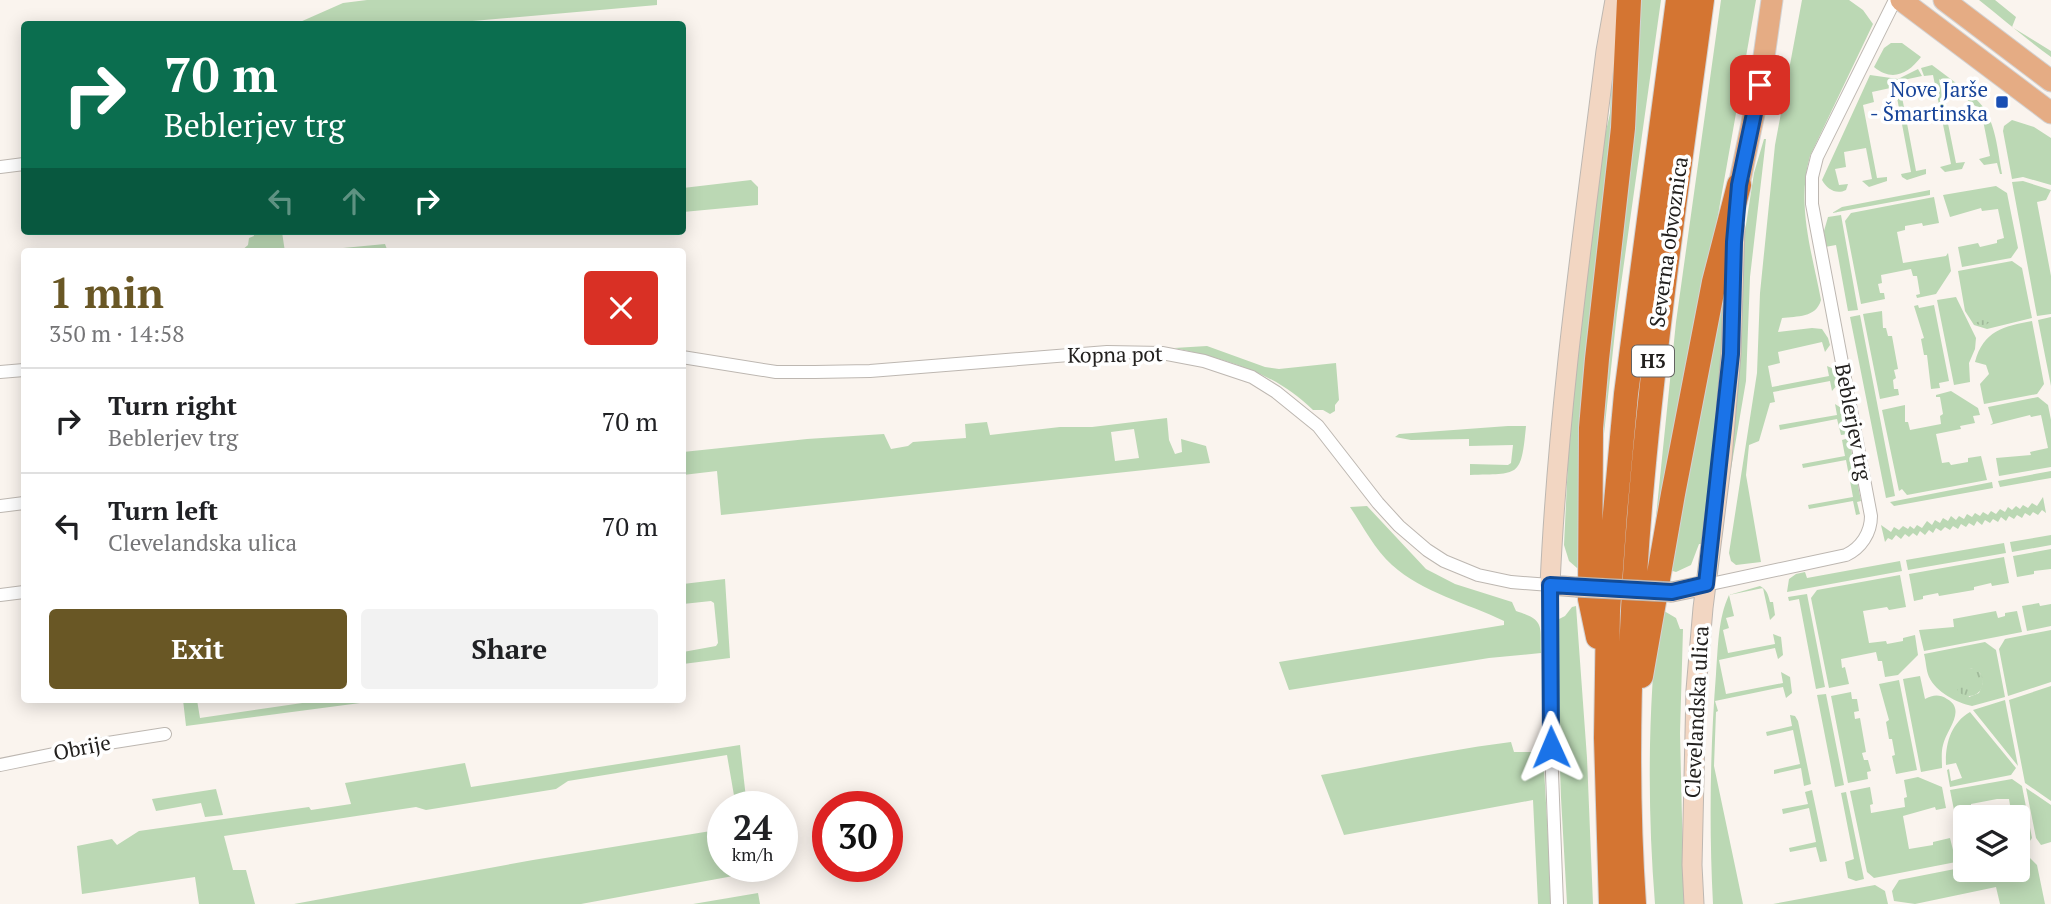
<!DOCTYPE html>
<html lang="en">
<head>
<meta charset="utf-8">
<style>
  :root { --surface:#fff; --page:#f2f2f2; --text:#202124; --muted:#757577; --line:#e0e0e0; --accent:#695725 }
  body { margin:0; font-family:"PT Serif",serif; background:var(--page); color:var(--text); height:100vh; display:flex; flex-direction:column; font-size:26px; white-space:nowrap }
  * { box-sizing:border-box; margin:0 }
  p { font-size:23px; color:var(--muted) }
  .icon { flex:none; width:38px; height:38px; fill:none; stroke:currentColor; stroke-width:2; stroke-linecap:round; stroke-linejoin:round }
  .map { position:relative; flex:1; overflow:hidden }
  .sheet { position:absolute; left:21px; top:248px; width:665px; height:455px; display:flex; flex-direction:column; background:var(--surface); border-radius:7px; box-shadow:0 4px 18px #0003 }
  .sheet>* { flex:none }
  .banner { position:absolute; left:21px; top:21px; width:665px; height:214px; border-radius:7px; box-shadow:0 4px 18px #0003; background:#0b6e4f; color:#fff; overflow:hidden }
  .tools { position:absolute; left:1953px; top:805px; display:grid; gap:14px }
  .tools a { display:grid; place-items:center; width:77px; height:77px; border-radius:7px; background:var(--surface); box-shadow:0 4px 18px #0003; font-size:35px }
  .speed { position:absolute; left:707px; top:791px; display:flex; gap:14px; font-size:35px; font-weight:700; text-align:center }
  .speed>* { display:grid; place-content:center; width:91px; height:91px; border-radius:50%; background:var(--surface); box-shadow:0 4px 18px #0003; line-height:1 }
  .speed small { font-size:18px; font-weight:400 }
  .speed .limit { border:10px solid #d22; background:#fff; color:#111 }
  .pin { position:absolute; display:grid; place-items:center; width:60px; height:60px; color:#fff; margin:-30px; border-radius:14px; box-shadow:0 4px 10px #0006 }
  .me { position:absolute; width:77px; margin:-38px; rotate:359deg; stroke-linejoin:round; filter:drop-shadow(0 0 5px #0008) }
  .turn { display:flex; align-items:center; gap:24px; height:147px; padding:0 28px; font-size:32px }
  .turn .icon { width:91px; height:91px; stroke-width:2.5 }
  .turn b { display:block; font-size:49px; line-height:60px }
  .lanes { display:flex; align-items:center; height:66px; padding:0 28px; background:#0003; justify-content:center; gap:35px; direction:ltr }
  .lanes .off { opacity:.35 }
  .round { display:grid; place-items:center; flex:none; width:74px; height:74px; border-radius:7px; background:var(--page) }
  .summary { display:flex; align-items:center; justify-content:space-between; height:119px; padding:0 28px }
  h1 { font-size:42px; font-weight:700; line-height:52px; color:var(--accent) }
  .button { display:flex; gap:14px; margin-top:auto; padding:14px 28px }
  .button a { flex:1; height:80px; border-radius:7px; background:var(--accent); color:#fff; font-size:28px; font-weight:700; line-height:80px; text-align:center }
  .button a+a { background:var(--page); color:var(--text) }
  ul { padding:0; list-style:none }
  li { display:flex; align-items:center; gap:21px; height:105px; padding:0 28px; border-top:2px solid var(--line) }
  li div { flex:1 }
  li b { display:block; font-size:26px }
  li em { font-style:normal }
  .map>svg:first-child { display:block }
  .grass { fill:#bbd8b4; fill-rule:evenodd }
  .park { fill:url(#park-tufts) }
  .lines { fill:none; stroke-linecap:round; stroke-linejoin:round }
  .street-casing { stroke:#bdb7b1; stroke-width:14 }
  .secondary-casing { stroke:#bdb7b1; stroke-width:21 }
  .primary-casing { stroke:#d3d2d2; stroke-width:23 }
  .highway-casing { stroke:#d3d2d2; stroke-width:26 }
  .street { stroke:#fff; stroke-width:12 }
  .secondary { stroke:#f2d6c2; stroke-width:19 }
  .primary { stroke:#e5ac84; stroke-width:21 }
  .highway { stroke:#d47532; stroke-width:24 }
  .secondary-bridge-casing { stroke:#bdb7b1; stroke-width:21; stroke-linecap:butt }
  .secondary-bridge { stroke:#f2d6c2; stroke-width:19 }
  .route-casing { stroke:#114b97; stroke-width:18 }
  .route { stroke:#1a73e8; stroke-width:12 }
  .transit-dot { fill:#1a4fb4; stroke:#fff; stroke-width:2.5 }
  .labels { text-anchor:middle; stroke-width:7; stroke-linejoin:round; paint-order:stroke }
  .shield { fill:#fff; stroke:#646362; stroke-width:2 }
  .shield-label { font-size:19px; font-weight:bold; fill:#22201e }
  .transit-label { font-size:21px; fill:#164399; stroke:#fff; text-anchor:end }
  .street-label { font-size:21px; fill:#22201e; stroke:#fff }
</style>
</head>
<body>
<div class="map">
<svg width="2051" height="904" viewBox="0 0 2051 904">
  <defs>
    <pattern id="park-tufts" width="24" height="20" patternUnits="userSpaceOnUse" patternTransform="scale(1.75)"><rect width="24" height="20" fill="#bbd8b4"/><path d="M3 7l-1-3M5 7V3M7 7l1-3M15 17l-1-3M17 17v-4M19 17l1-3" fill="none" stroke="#a0b99a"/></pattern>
  </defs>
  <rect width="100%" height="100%" fill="#faf4ee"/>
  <!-- grass -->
  <path class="grass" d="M367,0H657V5L438,24H274L300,22L343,3Z
    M1637,0H1661L1617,313L1603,443L1604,375L1634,128L1639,59Z
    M1721,0H1756L1703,300L1654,536L1676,322Z
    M1802,0H1849L1863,10L1873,24L1810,156C1796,205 1812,252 1821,300C1816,318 1797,316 1782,318L1778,332L1812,328L1822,329L1828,338L1830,345L1825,352L1822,342L1778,352L1780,363L1768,366L1772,387L1829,376L1827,366L1834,369L1838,384L1832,391L1830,381L1773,392L1775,402L1770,403L1759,441L1749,445L1746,475L1761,562L1736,565L1731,561L1729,553L1757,373L1760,293L1775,145Z
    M1979,0H1995L2016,17L2012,27L2051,51V57C2026,39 2003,19 1979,0Z
    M1891,43H1902L1921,57C1908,74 1892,82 1874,67L1884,48Z
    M1932,65L1968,92L1964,97L1939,79L1956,163L1965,162L1962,169L1945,172L1940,167L1951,164L1933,75L1924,76L1921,68Z
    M1918,69L1922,76L1899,81L1916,171L1926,169V174L1907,180L1902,177L1901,174L1911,172L1895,87L1872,92L1874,102L1863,105L1877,178L1887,177V181L1869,187L1862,181L1872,179L1866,148L1844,152L1846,167L1835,169L1839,185L1848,184L1846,190C1836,195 1827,189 1822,180L1870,75L1898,79Z
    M1615,85L1583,568H1577L1569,561L1564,545L1568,462L1579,318L1604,140L1610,113L1611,88Z
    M1970,94C1996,113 1996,144 2002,174H2000L1997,163L1984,165L1979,159L1990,156L1981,110L1966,99Z
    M2012,120L2034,127L2051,138V185L2023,177L2012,179L2003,131L2004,126Z
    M1764,139H1766L1750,277L1746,381L1720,533L1743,244L1754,173Z
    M751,180L758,187V205L683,212V188Z
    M2023,181L2051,190L2046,200L2037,202L2051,276V314L2037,316L2012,182Z
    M1996,186L2007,193L2018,248L2011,258L1962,267L1958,247L1978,243L1980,247L1997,243V240L2004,238L1998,209L1982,211L1981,208L1950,217L1943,195Z
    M1930,190V195L1832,213L1842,207Z
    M1934,197L1939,223L1923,226L1922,223L1905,226V230L1897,232L1903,263L1946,256L1948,253L1951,271L1936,294L1917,298L1916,295L1920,294L1917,276H1913L1911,269L1881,275L1882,283L1878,284L1880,293H1884L1885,299L1861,304L1845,221L1851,213Z
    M1841,215L1858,310L1848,311L1836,245L1825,247L1824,231L1828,217Z
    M253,231L282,232L285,252H229L234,249L241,251L248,245L249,238L254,236Z
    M385,244L388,252H301Z
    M2012,261L2022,268L2032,318L1987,329L1974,325L1965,311L1958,271Z
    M1721,289L1726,290L1718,406L1716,407L1705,544H1699L1691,565L1676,572L1666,569Z
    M1956,297L1976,338L1975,349L1969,363L1970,382L1954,385L1937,300Z
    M1918,305L1919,308L1934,305L1949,381L1939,383L1940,388L1931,389L1927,355H1924L1921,339L1924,338L1914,306Z
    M1882,311L1883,328H1886L1888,336H1892L1898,369L1894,370L1896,378L1893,380L1894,389H1898L1899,395L1880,399L1863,314Z
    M1860,315L1895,496L1886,498L1850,317Z
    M2051,317V386L2038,320Z
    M2032,321L2044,384L2037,394L1984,404L1980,384L1989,374L1986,365L1975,362C1983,331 2004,326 2032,321Z
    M1207,346L1265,367L1279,369L1336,363L1339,400L1335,405V411L1330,414L1323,410H1313C1274,372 1226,359 1174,348Z
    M1951,391L1978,408L1980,415L1973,416L1975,423L1960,426L1961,429L1936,434L1942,463L1949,462L1951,465L1968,462V458L1981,456L1987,480L1907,495L1902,489L1899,491L1882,410L1905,405V422H1908L1910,430L1941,424L1940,416L1943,414L1940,397H1936V395Z
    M2038,397L2048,405L2051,420V467L1999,476L1996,458L2031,455L2030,452L2048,448L2041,415L2031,417L2030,415L1990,425L1993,423L1988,407Z
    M1835,404L1843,409L1848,434L1841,435L1837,419L1780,430L1779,425L1837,415Z
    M1167,418L1169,440L1175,454L1182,452L1181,439L1206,446L1210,463L721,515L717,471L683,475V452L807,439L884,434L891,449L908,446L913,442L966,438L965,424L987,422L990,435L1060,427H1092ZM1134,429L1139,458L1115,461L1111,432Z
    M1508,426H1526C1521,479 1519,473 1470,475V464L1508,465L1511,463L1513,445L1469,446V439L1411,440L1395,437L1399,434Z
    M1849,438L1856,475L1849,476L1846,460L1803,468L1802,464L1845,456L1842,440Z
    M2051,471V478L2000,487L1998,481Z
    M1857,480L1861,501L1857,502L1860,514L1856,515L1853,501L1809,509L1808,505L1853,497L1850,481Z
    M1992,482L1993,488L1894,506L1890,502Z
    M2043,497L2046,513L2042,510L2038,515L2033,512L2030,516L2025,513L2022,518L2017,515L2014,519L2009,516L2006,521L2001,517L1998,522L1993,519L1990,523L1985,520L1982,525L1977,521L1974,526L1969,523L1966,527L1961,524L1958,529L1953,526L1950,530L1945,527L1941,531L1936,528L1933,533L1929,530L1925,535L1920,531L1917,536L1913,533L1909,537L1905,534L1901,539L1896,535L1892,540L1888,538L1885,542L1881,525L1891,532L1894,527L1899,530L1903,526L1908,529L1910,526L1914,529L1917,525L1922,528L1927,521L1932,525L1935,520L1940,523L1943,518L1948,521L1951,516L1956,520L1959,516L1964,519L1967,514L1972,517L1975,513L1980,516L1983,512L1988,515L1991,511L1996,514L2000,509L2005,512L2008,507L2012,510L2016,506L2020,509L2023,505L2028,508L2032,503L2037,506Z
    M1367,506L1426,569L1455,584L1512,602L1516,611C1545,620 1540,625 1541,653L1489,658L1289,690L1279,662L1504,625V621C1467,603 1423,593 1392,565C1375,550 1363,526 1350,507Z
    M2051,535V545L2012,552L2010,542Z
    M2004,543L2006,553L1908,570L1906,560Z
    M2051,549V569L2034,571V574L2017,577L2013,556Z
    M2004,557L2009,583L1992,586L1991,583L1974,587V590L1939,596L1938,593L1923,596V599L1914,601L1909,574Z
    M1900,561L1902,571L1787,592L1789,579L1796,574L1805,572L1807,578Z
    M1900,575L1906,607L1889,610L1887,607L1863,611L1869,643L1886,641L1887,644L1903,641V638L1915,635L1918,655L1898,675L1885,677L1882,661H1878L1876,652L1841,659L1842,668L1845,667L1849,684L1829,688L1811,598L1817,590Z
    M725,579L730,658L683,664V652L716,646L718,643L714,603L711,601L683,604V584Z
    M1760,586C1767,590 1768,594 1770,602H1773L1775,615L1770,620L1763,588L1729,595L1734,616L1726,618L1729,628L1723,630L1728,653L1775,644L1773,634L1781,637L1783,655L1778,659L1775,648L1719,660L1726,694L1783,683L1781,672L1790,677L1792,693L1786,698L1783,687L1715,701L1718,711L1716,712L1714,766L1743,904H1713C1709,827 1710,750 1716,674C1718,648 1718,618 1729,595Z
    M1807,594L1825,687L1816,689L1799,599L1789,601L1788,597Z
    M2039,603L2040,606L2051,604V626L2027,631L2022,606Z
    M1576,606L1587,758L1593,904H1567L1561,798L1557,681L1559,619L1565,616L1572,607Z
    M1659,608L1676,618L1680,629H1683L1680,733L1684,904H1655C1647,805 1648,707 1659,608Z
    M1996,611L1998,618L2005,616V613L2017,611L2022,632L1924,651L1919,630L1954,627L1953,619Z
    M2051,630V682L2008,696L1999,649L2005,639Z
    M1985,642L1996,650L2005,697L1972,706C1957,703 1936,692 1929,677C1926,670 1926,661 1924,654ZM1971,668L1980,673L1983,683L1979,693L1969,697L1961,671Z
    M1920,676L1925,699C1933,695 1939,694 1947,699C1967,710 1946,730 1943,745C1941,752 1942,761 1942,768L1921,772L1903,679Z
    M1899,680L1917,770L1896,774L1892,756L1895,755L1892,739H1889L1886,722L1889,720L1879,684Z
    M2051,686V801L2025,783L2009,700Z
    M1851,692L1852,699H1857L1859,711L1854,712L1855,719L1860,718L1866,752L1862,753L1864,760H1868L1871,771L1867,772L1868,779L1848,783L1831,696Z
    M1826,694L1844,785L1835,787L1817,695Z
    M183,700H197L200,718L323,700H383L186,726Z
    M2005,700L2018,766L1973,710Z
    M1970,712L2016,768L2011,775L1950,787L1947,770L1949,769L1951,781L1962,778L1956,763L1946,765C1945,744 1951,723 1970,712Z
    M1790,715L1795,716L1798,721L1811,784L1804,786L1801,768L1774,774V770L1800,764L1793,730L1767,736L1766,732L1792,726Z
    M1511,742L1514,752H1543L1552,904H1538L1533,800L1344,835L1321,775C1384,764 1447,750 1511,742Z
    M740,745L747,807H736L727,755L568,781L556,789L426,810L416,807L224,836L233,870H246L255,904H199L195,877L82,894L77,846L112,839L117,845L139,831L309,807L311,810L351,804L345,783L465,763L471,787Z
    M1918,777L1942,787L1946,808L1936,810L1935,807L1903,816L1909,849L1933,845V842L1950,838L1956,862L1874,878L1867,872L1850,791L1870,787L1873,804L1870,805L1871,813L1905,807L1904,798L1907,797L1904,780Z
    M2012,779L2022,786L2032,838L2025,848L2018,850V817H2012L2009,799H1997L1971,804V807L1954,810L1950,790Z
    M2026,788L2051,805V842L2041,845L2036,838Z
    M216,789L223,815L205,817L201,803L156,811L152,799Z
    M1812,790L1827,861L1820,862L1816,847L1790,852L1789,848L1816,842L1809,808L1783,814L1782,809L1808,804L1805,792Z
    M1846,792L1864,879L1856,881L1848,878L1845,862L1854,859L1841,793Z
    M723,829V866H754L755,872L581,904H294L533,860Z
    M2027,855L2037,865L2045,904H2000L1996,887L1915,904L1894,901L1892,891L1899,880L1965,867V870H2018V857Z
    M1875,885L1885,891L1888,904H1773Z
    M758,893L760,904H693Z"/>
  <!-- park -->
  <path class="park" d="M1970 313a12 12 0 1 1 24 0a12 12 0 1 1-24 0Z
    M1955 682a14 14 0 1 1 28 0a14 14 0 1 1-28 0Z"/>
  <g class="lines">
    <!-- street casing -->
    <g class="street-casing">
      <path id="street" d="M0,167L24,164
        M682,357L776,372H815L870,371L1107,352L1162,353L1204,361L1252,377L1276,392L1318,426L1378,503L1399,526L1427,550L1444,561L1478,575L1511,582L1550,585V721L1557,904
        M0,372L24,370
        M0,506L24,503
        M1706,585L1846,555C1861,548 1871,533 1871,516L1812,204V177L1817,157L1895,0
        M0,595L24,592
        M0,765L108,743L165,734"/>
    </g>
    <!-- secondary casing -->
    <g class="secondary-casing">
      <path id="secondary" d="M1576,587L1550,585C1558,406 1584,228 1606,51L1615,0
        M1672,592L1706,585
        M1694,904L1692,865L1696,690L1703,608L1722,458L1731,354L1735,228"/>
    </g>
    <!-- primary casing -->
    <g class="primary-casing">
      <path id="primary" d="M1901,0L2051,113
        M1944,0L2051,81
        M1739,185L1760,85L1772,0"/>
    </g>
    <!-- highway casing -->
    <g class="highway-casing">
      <path id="highway" d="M1598,637L1590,599L1591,428L1597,359L1623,128L1629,0
        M1641,676L1673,494L1714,282L1739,185
        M1611,904L1606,738L1608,611L1615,513L1626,394L1678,0
        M1634,904C1613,600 1662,300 1702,0"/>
    </g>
    <!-- street -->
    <use href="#street" class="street"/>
    <!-- secondary -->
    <use href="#secondary" class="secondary"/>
    <!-- primary -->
    <use href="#primary" class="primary"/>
    <!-- highway -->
    <use href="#highway" class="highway"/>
    <!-- secondary-bridge casing -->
    <g class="secondary-bridge-casing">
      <path id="secondary-bridge" d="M1576,587L1672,592"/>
    </g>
    <!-- secondary-bridge -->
    <use href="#secondary-bridge" class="secondary-bridge"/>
  </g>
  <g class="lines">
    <!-- route casing -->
    <g class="route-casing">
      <path id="route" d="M1551,747L1550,585L1672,592L1706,584L1731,354L1734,242L1739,185L1760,85"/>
    </g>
    <!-- route -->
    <use href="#route" class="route"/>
  </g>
  <!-- markers -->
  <rect class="transit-dot" x="1995" y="95" width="14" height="14" rx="3.5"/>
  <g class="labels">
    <!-- shield labels -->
    <rect class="shield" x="1632" y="345.5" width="42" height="31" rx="5"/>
    <g class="shield-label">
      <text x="1653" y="368">H3</text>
    </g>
    <!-- transit labels -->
    <g class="transit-label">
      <text x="1988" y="97">Nove Jarše<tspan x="1988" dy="24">- Šmartinska</tspan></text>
    </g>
    <!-- street labels -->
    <g class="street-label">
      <text transform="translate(1669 242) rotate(-82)" y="7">Severna obvoznica</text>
      <text transform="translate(1115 355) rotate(-1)" y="7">Kopna pot</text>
      <text transform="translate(1853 422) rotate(79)" y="7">Beblerjev trg</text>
      <text transform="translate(1697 712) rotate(-87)" y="7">Clevelandska ulica</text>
      <text transform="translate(82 748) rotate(-11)" y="7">Obrije</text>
    </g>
  </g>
</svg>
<div class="tools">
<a><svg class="icon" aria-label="layers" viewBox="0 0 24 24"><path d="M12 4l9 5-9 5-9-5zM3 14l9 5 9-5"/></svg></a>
</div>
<div class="speed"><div>24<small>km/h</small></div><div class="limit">30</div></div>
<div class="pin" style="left:1760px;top:85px;background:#d93025"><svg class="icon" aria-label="arrive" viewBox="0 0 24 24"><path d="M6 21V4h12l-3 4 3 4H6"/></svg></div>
<svg class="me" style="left:1551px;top:747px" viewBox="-20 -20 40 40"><path d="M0-17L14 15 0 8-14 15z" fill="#1a73e8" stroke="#fff" stroke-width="4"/></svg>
<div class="banner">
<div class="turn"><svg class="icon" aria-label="right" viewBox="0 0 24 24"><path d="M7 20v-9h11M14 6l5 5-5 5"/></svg><div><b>70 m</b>Beblerjev trg</div></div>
<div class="lanes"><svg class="icon off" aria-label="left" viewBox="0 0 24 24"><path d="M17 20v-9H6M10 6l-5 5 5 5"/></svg><svg class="icon off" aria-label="ahead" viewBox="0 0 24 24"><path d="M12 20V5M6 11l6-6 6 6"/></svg><svg class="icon" aria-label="right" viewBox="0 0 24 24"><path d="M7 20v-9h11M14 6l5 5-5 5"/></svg></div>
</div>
<section class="sheet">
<div class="summary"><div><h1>1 min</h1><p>350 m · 14:58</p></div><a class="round" style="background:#d93025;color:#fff"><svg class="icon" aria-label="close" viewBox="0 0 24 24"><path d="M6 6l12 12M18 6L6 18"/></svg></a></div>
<ul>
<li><svg class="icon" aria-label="right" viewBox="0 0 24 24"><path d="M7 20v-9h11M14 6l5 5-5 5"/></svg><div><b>Turn right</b><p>Beblerjev trg</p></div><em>70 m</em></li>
<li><svg class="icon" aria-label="left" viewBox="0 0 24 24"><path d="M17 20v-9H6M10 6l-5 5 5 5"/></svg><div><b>Turn left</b><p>Clevelandska ulica</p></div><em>70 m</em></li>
</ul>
<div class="button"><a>Exit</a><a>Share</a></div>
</section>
</div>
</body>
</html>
